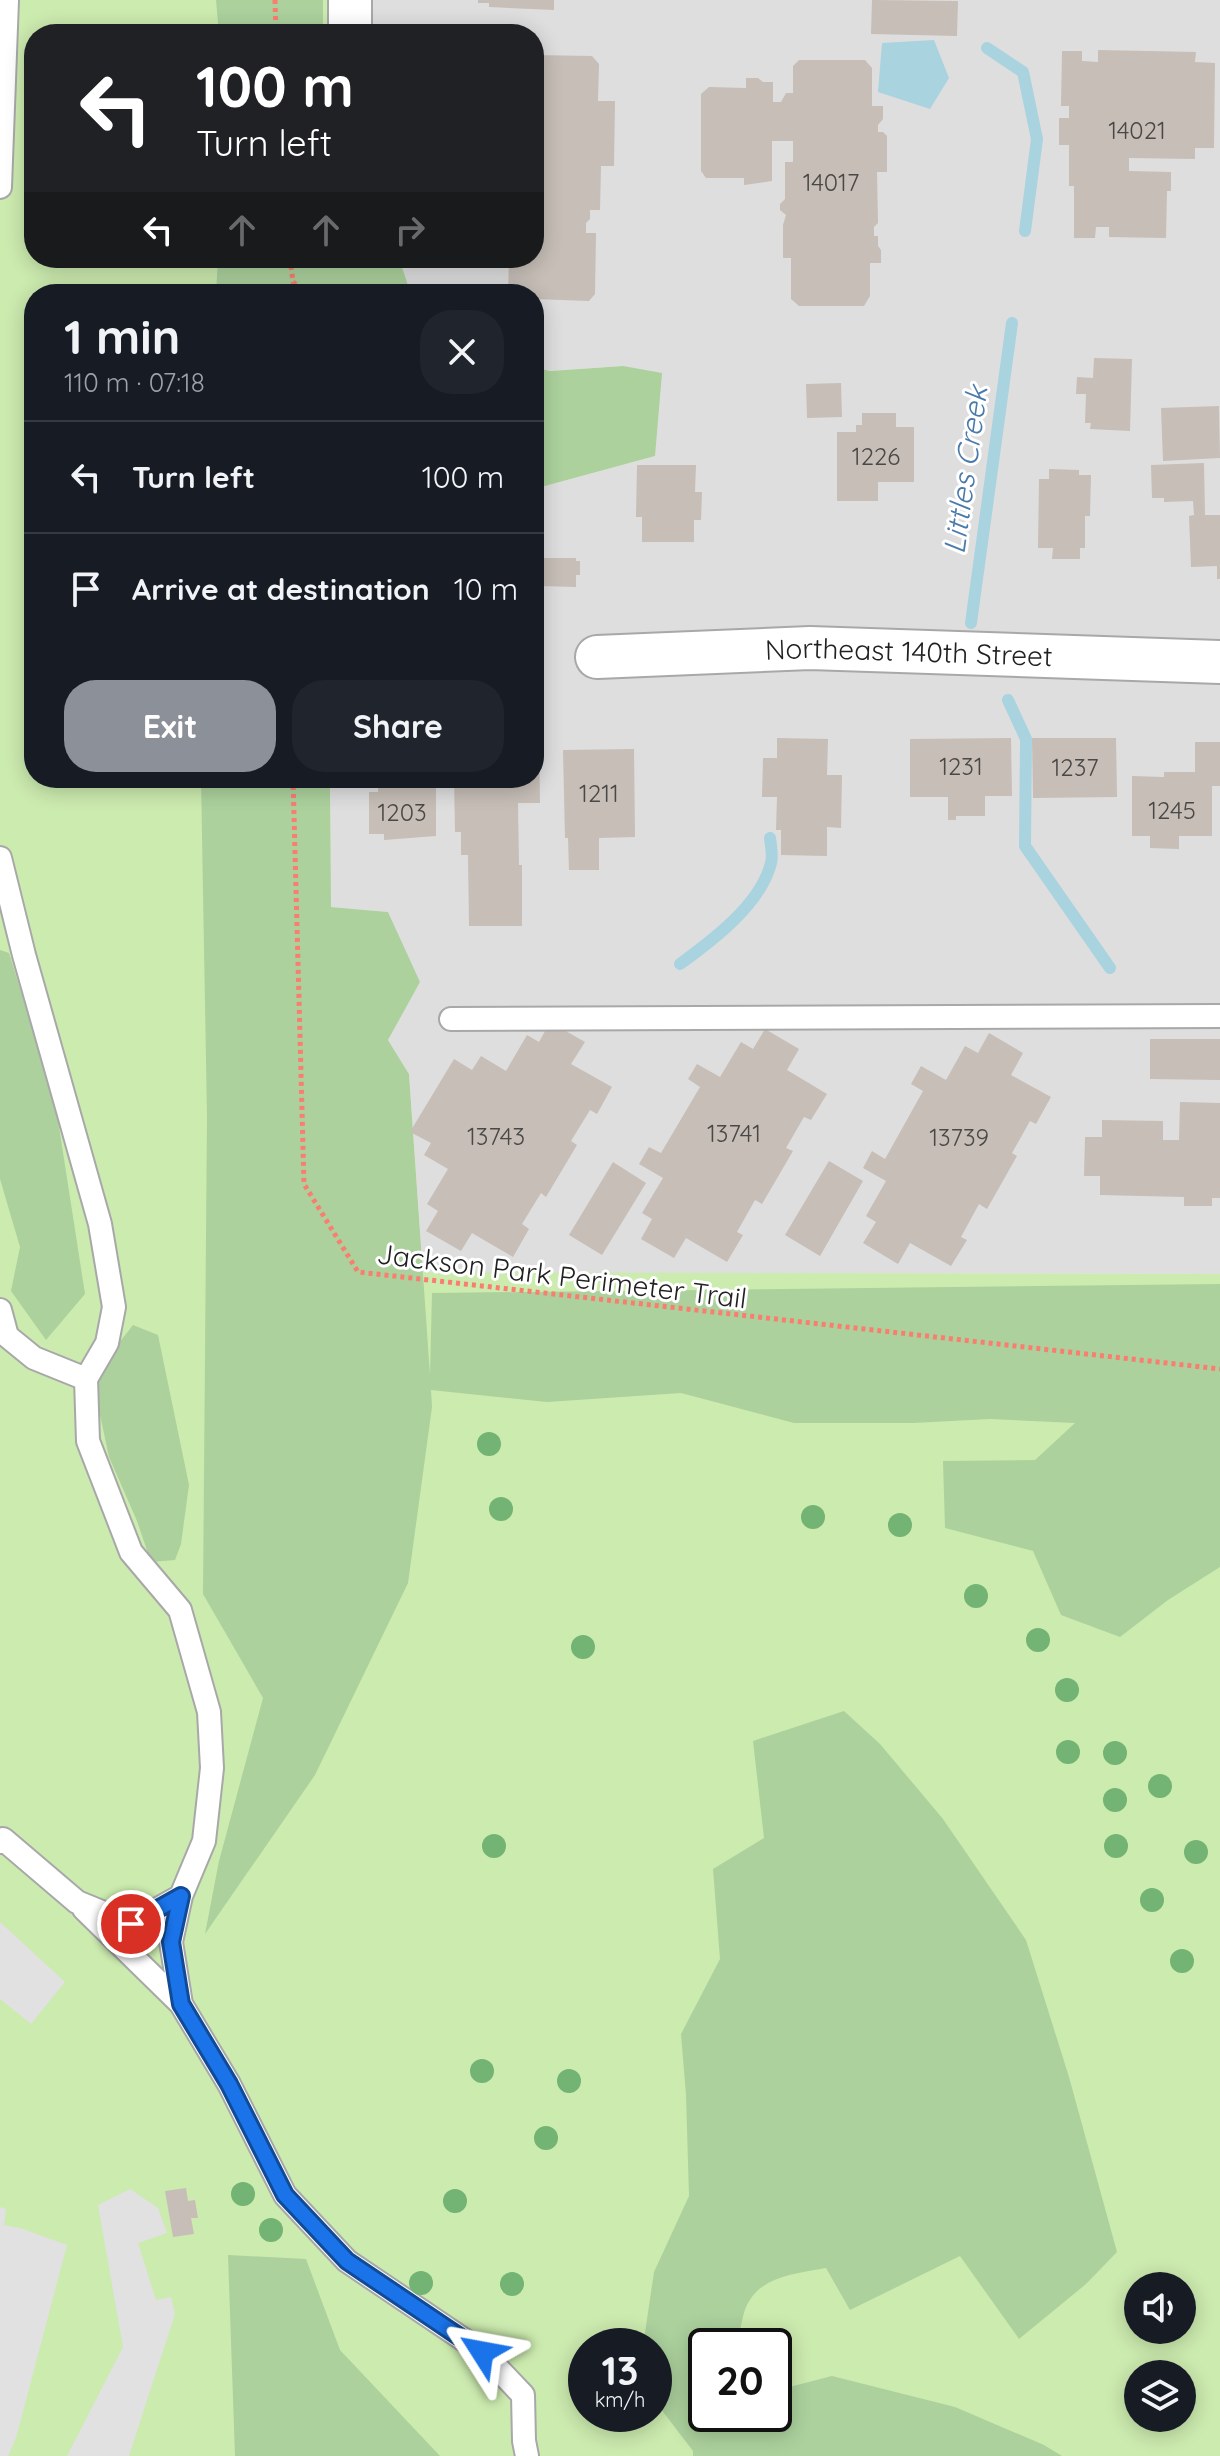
<!DOCTYPE html>
<html lang="en">
<head>
<meta charset="utf-8">
<style>
  :root { --surface:#171b24; --page:#20242c; --text:#f1f3f6; --muted:#9ea1a6; --line:#363941; --accent:#8c9099 }
  body { margin:0; font-family:Quicksand,sans-serif; background:var(--page); color:var(--text); height:100vh; display:flex; flex-direction:column; font-size:30px; white-space:nowrap }
  * { box-sizing:border-box; margin:0 }
  p { font-size:26px; color:var(--muted) }
  .icon { flex:none; width:44px; height:44px; fill:none; stroke:currentColor; stroke-width:2; stroke-linecap:round; stroke-linejoin:round }
  .map { position:relative; flex:1; overflow:hidden }
  .sheet { position:absolute; left:24px; top:284px; width:520px; height:504px; display:flex; flex-direction:column; background:var(--surface); border-radius:32px; box-shadow:0 4px 20px #0003 }
  .sheet>* { flex:none }
  .guide { position:absolute; left:24px; top:24px; width:520px; height:244px; border-radius:32px; box-shadow:0 4px 20px #0003; background:#202124; color:#fff; overflow:hidden }
  .controls { position:absolute; left:1124px; top:2272px; display:grid; gap:16px }
  .controls a { display:grid; place-items:center; width:72px; height:72px; border-radius:50%; background:var(--surface); box-shadow:0 4px 20px #0003; font-size:40px }
  .speed { position:absolute; left:568px; top:2328px; display:flex; gap:16px; font-size:40px; font-weight:700; text-align:center }
  .speed>* { display:grid; place-content:center; width:104px; height:104px; border-radius:50%; background:var(--surface); box-shadow:0 4px 20px #0003; line-height:1 }
  .speed small { font-size:20px; font-weight:400 }
  .speed .limit { border:4px solid #111; border-radius:12px; background:#fff; color:#111 }
  .pin { position:absolute; display:grid; place-items:center; width:68px; height:68px; color:#fff; margin:-34px; border:4px solid #fff; border-radius:50%; box-shadow:0 2px 8px #0007 }
  .me { position:absolute; width:88px; margin:-44px; rotate:304deg; stroke-linejoin:round; filter:drop-shadow(0 0 6px #0008) }
  .turn { display:flex; align-items:center; gap:28px; height:168px; padding:0 40px; font-size:36px }
  .turn .icon { width:104px; height:104px; stroke-width:2.5 }
  .turn b { display:block; font-size:56px; line-height:68px }
  .lanes { display:flex; align-items:center; height:76px; padding:0 40px; background:#0003; justify-content:center; gap:40px; direction:ltr }
  .lanes .off { opacity:.35 }
  .round { display:grid; place-items:center; flex:none; width:84px; height:84px; border-radius:32px; background:var(--page) }
  .overview { display:flex; align-items:center; justify-content:space-between; height:136px; padding:0 40px }
  h1 { font-size:48px; font-weight:700; line-height:60px }
  .action { display:flex; gap:16px; margin-top:auto; padding:16px 40px }
  .action a { flex:1; height:92px; border-radius:32px; background:var(--accent); color:#fff; font-size:32px; font-weight:700; line-height:92px; text-align:center }
  .action a+a { background:var(--page); color:var(--text) }
  ul { padding:0; list-style:none }
  li { display:flex; align-items:center; gap:24px; height:112px; padding:0 40px; border-top:2px solid var(--line) }
  li div { flex:1 }
  li b { display:block; font-size:30px }
  li em { font-style:normal }
  .map>svg:first-child { display:block }
  .residential { fill:#dfdede }
  .grass { fill:#ccebaf; fill-rule:evenodd }
  .forest { fill:#acd19d }
  .parking { fill:#e1e1e1 }
  .water { fill:#a9d3df }
  .lines { fill:none; stroke-linecap:round; stroke-linejoin:round }
  .stream { stroke:#a9d3df; stroke-width:12 }
  .building { fill:#c6beb7 }
  .service-casing { stroke:#a8a8a8; stroke-width:26 }
  .minor-casing { stroke:#a8a8a8; stroke-width:46 }
  .path { stroke:#fa7e70; stroke-width:5; stroke-dasharray:4 4; stroke-linecap:butt }
  .service { stroke:#fff; stroke-width:22 }
  .minor { stroke:#fff; stroke-width:42 }
  .tree { fill:#73b374 }
  .route-casing { stroke:#114b97; stroke-width:20 }
  .route { stroke:#1a73e8; stroke-width:14 }
  .labels { text-anchor:middle; stroke-width:6; stroke-linejoin:round; paint-order:stroke }
  .number-label { font-size:24px; fill:#4a4846 }
  .street-label { font-size:28px; fill:#212121; stroke:#fff }
  .water-label { font-size:30px; font-style:italic; fill:#497aab; stroke:#fff }
</style>
</head>
<body>
<div class="map">
<svg width="1220" height="2456" viewBox="0 0 1220 2456">
  <rect width="100%" height="100%" fill="#f1eee8"/>
  <!-- residential -->
  <path class="residential" d="M360,0H1220V1274L423,1273L409,1074L388,1040L419,982L388,912L331,907L330,788L336,778H534V489L655,456L623,366L550,371L534,367V294H415L408,285L399,258H534V34H360Z"/>
  <!-- grass -->
  <path class="grass" d="M0,0H352L355,34H34V258H355L353,294H34V778H330L331,907L358,1272L1220,1274V2456H0ZM1138,2286H1182V2330H1138ZM586,2346H654V2414H586ZM706,2346H774V2414H706ZM1138,2374H1182V2418H1138Z"/>
  <!-- forest -->
  <path class="forest" d="M216,0H323V34H219Z
    M218,258H399L408,285L415,294H216Z
    M623,366L662,373L655,456L534,489V367L550,371Z
    M201,778H336L330,788L331,907L388,912L420,982L388,1040L409,1074L430,1375L432,1293L1220,1284V1567L1168,1600L1120,1637L1061,1615L1033,1551L945,1528L943,1461L1035,1460L1075,1423L990,1419L913,1423H794L681,1393L547,1402L431,1390L432,1407L408,1583L315,1775L205,1934L219,1861L263,1698L203,1594L207,1117Z
    M0,950L9,953L55,1101L85,1294L46,1340L11,1291L20,1247L0,1179Z
    M133,1325L158,1335L189,1485L181,1544L175,1560L151,1562L137,1521L109,1457L92,1377Z
    M844,1711L880,1744L943,1819L1026,1940L1069,2077L1117,2252L1086,2284L1019,2339L960,2256L850,2310L826,2268C789,2275 750,2277 742,2321C740,2330 738,2337 740,2346H706V2414H774V2391L832,2376L955,2407L1044,2445L1062,2456H693V2451L654,2400V2346H643L654,2272L689,2196L686,2095L681,2034L720,1959L713,1869L764,1838L753,1741Z
    M228,2255L306,2259L340,2350L440,2456H235Z"/>
  <!-- parking -->
  <path class="parking" d="M0,1922L65,1982L31,2024L0,1999Z
    M130,2189L158,2208L167,2233L138,2243L156,2300L171,2297L175,2314L129,2456H67L123,2347L98,2205Z
    M0,2207L6,2209L4,2225L20,2228L67,2245L16,2438L8,2456H0Z"/>
  <!-- water -->
  <path class="water" d="M934,40L949,78L930,109L878,92L882,43Z"/>
  <g class="lines">
    <!-- stream -->
    <path class="stream" d="M987,48L1023,72L1037,139L1025,231
      M971,623L1012,323
      M1008,700L1026,739L1025,846L1110,968
      M680,964C713,940 761,904 771,863C773,856 771,846 770,838"/>
  </g>
  <!-- building -->
  <path class="building" d="M478,0H554V10L489,7V3H478Z
    M872,0L958,1L957,36L871,34Z
    M1098,50L1196,52L1195,62L1215,63L1214,148H1195V159L1129,158V171L1171,172V191H1167L1166,238L1109,237V227H1096L1095,238H1074V186H1069V145H1059V118H1069V106H1061L1062,51H1082V61L1098,62Z
    M534,55L592,56L599,64L598,101H615L614,166H601L600,210H590V219L586,223V233H596L595,294L589,301L534,299V294H512L508,291L509,258H534Z
    M799,60H865L872,68V106H883V119L878,125V132H883L887,136V172H877L878,223L874,227V236H878V246L881,250V263H870V296L864,306H799L791,299V258H783V225L786,215L780,210V204L785,199V162H793V141H772V181L744,185V178H706L701,171V94L709,87L746,88V78H758L763,82H773V102H781L786,93H793V66Z
    M1094,358L1132,359L1130,431L1090,429L1091,423H1085L1086,394H1076L1077,377L1093,378Z
    M841,383L842,417L807,418L806,384Z
    M1219,406L1220,458L1163,461L1161,408Z
    M862,413H896V427H914V482H878V501H837V432H856V425H862Z
    M1204,463L1205,515H1220V579H1217V566L1191,567L1189,516L1194,515L1193,501L1164,502V498H1152L1151,465Z
    M637,465H696L695,492H702L701,520H694V542H642V517H636Z
    M1049,469L1079,470V475H1091L1090,516H1085V548H1080V559H1052L1053,548H1038L1039,479H1049Z
    M534,548H542V558H576V561H580V575H576V587L539,586V572H534Z
    M534,736H539L540,803H518L519,865H522V926H469L468,855H461V832H455L454,778H534Z
    M777,738L828,739L827,775H842L841,828L827,827V856L781,855V830H776L777,797H762L763,758H777Z
    M1011,738L1012,796H985V816H956V820H948V797H910V739Z
    M1032,738H1116L1117,797L1033,798Z
    M1195,742H1220V786H1212V836H1179V849L1150,848V836H1132V776L1164,777V772H1195Z
    M634,749L635,837L599,838V870H569L568,838H565L563,750Z
    M378,778H436V836L384,840V834H369V792H378Z
    M550,1022L585,1042L571,1064L612,1087L597,1114L590,1110L571,1141L577,1145L546,1197L541,1193L522,1224L529,1229L513,1257L472,1233L461,1251L426,1231L438,1211L427,1204L448,1169L424,1155L431,1143L410,1132L454,1059L472,1070L481,1056L506,1071L527,1035L539,1042Z
    M765,1029L799,1049L787,1070L827,1094L811,1120L804,1117L786,1148L793,1151L762,1204L755,1200L737,1232L743,1235L727,1262L686,1238L674,1258L641,1239L652,1219L642,1213L663,1178L639,1164L649,1147L661,1153L700,1087L688,1079L697,1064L720,1077L741,1042L753,1049Z
    M989,1033L1023,1053L1011,1075L1051,1097L1036,1124L1030,1121L1012,1153L1017,1156L987,1209L979,1204L961,1237L967,1240L951,1266L910,1243L898,1264L863,1243L876,1222L866,1216L886,1181L863,1168L872,1151L885,1159L923,1091L911,1084L921,1066L946,1080L965,1046L978,1053Z
    M1150,1039H1220V1080L1150,1079Z
    M1180,1102L1220,1103V1198H1212V1206H1184V1197L1100,1195V1176H1084L1085,1137H1102V1120L1163,1121V1140H1179Z
    M829,1161L863,1181L820,1256L785,1235Z
    M613,1162L646,1183L602,1255L569,1235Z
    M186,2188L188,2201L195,2200L198,2218H191L194,2234L173,2237L165,2191Z"/>
  <g class="lines">
    <!-- service casing -->
    <g class="service-casing">
      <path id="service" d="M0,187L7,0
        M0,858L24,955L100,1224L114,1307L107,1343L86,1379L88,1441L131,1552L180,1610L209,1712L212,1768L204,1841L181,1896L131,1924L77,1902L3,1839L0,1842
        M451,1019L1220,1016
        M0,1310L7,1336L34,1358L86,1379
        M84,1909L181,2004L229,2084L285,2195L347,2261L482,2352L523,2395L524,2441L527,2456
        M181,2004L171,1942L181,1896"/>
    </g>
    <!-- minor casing -->
    <g class="minor-casing">
      <g id="minor">
        <path d="M350,0V34"/>
        <path id="s1" d="M597,657L810,648L1220,662"/>
      </g>
    </g>
    <!-- path -->
    <path class="path" d="M275,0L276,34
      M290,258L293,282L307,294
      M293,778L304,1184L358,1272L1220,1369"/>
    <!-- service -->
    <use href="#service" class="service"/>
    <!-- minor -->
    <use href="#minor" class="minor"/>
  </g>
  <!-- trees -->
  <g class="tree">
    <circle cx="489" cy="1444" r="12"/>
    <circle cx="501" cy="1509" r="12"/>
    <circle cx="813" cy="1517" r="12"/>
    <circle cx="900" cy="1525" r="12"/>
    <circle cx="976" cy="1596" r="12"/>
    <circle cx="1038" cy="1640" r="12"/>
    <circle cx="583" cy="1647" r="12"/>
    <circle cx="1067" cy="1690" r="12"/>
    <circle cx="1068" cy="1752" r="12"/>
    <circle cx="1115" cy="1753" r="12"/>
    <circle cx="1160" cy="1786" r="12"/>
    <circle cx="1115" cy="1800" r="12"/>
    <circle cx="494" cy="1846" r="12"/>
    <circle cx="1116" cy="1846" r="12"/>
    <circle cx="1196" cy="1852" r="12"/>
    <circle cx="1152" cy="1900" r="12"/>
    <circle cx="1182" cy="1961" r="12"/>
    <circle cx="482" cy="2071" r="12"/>
    <circle cx="569" cy="2081" r="12"/>
    <circle cx="546" cy="2138" r="12"/>
    <circle cx="243" cy="2194" r="12"/>
    <circle cx="455" cy="2201" r="12"/>
    <circle cx="271" cy="2230" r="12"/>
    <circle cx="421" cy="2283" r="12"/>
    <circle cx="512" cy="2284" r="12"/>
  </g>
  <g class="lines">
    <!-- route casing -->
    <g class="route-casing">
      <path id="route" d="M131,1924L181,1896L171,1942L181,2004L229,2084L285,2195L347,2261L482,2352"/>
    </g>
    <!-- route -->
    <use href="#route" class="route"/>
  </g>
  <g class="labels">
    <!-- number labels -->
    <g class="number-label">
      <text x="1137" y="139">14021</text>
      <text x="831" y="191">14017</text>
      <text x="876" y="465">1226</text>
      <text x="961" y="775">1231</text>
      <text x="1075" y="776">1237</text>
      <text x="599" y="802">1211</text>
      <text x="1172" y="819">1245</text>
      <text x="402" y="821">1203</text>
      <text x="734" y="1142">13741</text>
      <text x="496" y="1145">13743</text>
      <text x="959" y="1146">13739</text>
    </g>
    <!-- street labels -->
    <g class="street-label">
      <text dy="10" stroke="none"><textPath href="#s1" startOffset="312">Northeast 140th Street</textPath></text>
      <text transform="translate(562 1276) rotate(7)" y="10">Jackson Park Perimeter Trail</text>
    </g>
    <!-- water labels -->
    <g class="water-label">
      <text transform="translate(966 470) rotate(-82)" y="10">Littles Creek</text>
    </g>
  </g>
</svg>
<div class="controls">
<a><svg class="icon" aria-label="sound" viewBox="0 0 24 24"><path d="M4 9h4l5-4v14l-5-4H4zM17 9q2 3 0 6"/></svg></a>
<a><svg class="icon" aria-label="layers" viewBox="0 0 24 24"><path d="M12 4l9 5-9 5-9-5zM3 14l9 5 9-5"/></svg></a>
</div>
<div class="speed"><div>13<small>km/h</small></div><div class="limit">20</div></div>
<div class="pin" style="left:131px;top:1924px;background:#d93025"><svg class="icon" aria-label="arrive" viewBox="0 0 24 24"><path d="M6 21V4h12l-3 4 3 4H6"/></svg></div>
<svg class="me" style="left:482px;top:2352px" viewBox="-20 -20 40 40"><path d="M0-17L14 15 0 8-14 15z" fill="#1a73e8" stroke="#fff" stroke-width="4"/></svg>
<div class="guide">
<div class="turn"><svg class="icon" aria-label="left" viewBox="0 0 24 24"><path d="M17 20v-9H6M10 6l-5 5 5 5"/></svg><div><b>100 m</b>Turn left</div></div>
<div class="lanes"><svg class="icon" aria-label="left" viewBox="0 0 24 24"><path d="M17 20v-9H6M10 6l-5 5 5 5"/></svg><svg class="icon off" aria-label="ahead" viewBox="0 0 24 24"><path d="M12 20V5M6 11l6-6 6 6"/></svg><svg class="icon off" aria-label="ahead" viewBox="0 0 24 24"><path d="M12 20V5M6 11l6-6 6 6"/></svg><svg class="icon off" aria-label="right" viewBox="0 0 24 24"><path d="M7 20v-9h11M14 6l5 5-5 5"/></svg></div>
</div>
<section class="sheet">
<div class="overview"><div><h1>1 min</h1><p>110 m · 07:18</p></div><a class="round"><svg class="icon" aria-label="close" viewBox="0 0 24 24"><path d="M6 6l12 12M18 6L6 18"/></svg></a></div>
<ul>
<li><svg class="icon" aria-label="left" viewBox="0 0 24 24"><path d="M17 20v-9H6M10 6l-5 5 5 5"/></svg><div><b>Turn left</b></div><em>100 m</em></li>
<li><svg class="icon" aria-label="arrive" viewBox="0 0 24 24"><path d="M6 21V4h12l-3 4 3 4H6"/></svg><div><b>Arrive at destination</b></div><em>10 m</em></li>
</ul>
<div class="action"><a>Exit</a><a>Share</a></div>
</section>
</div>
</body>
</html>
